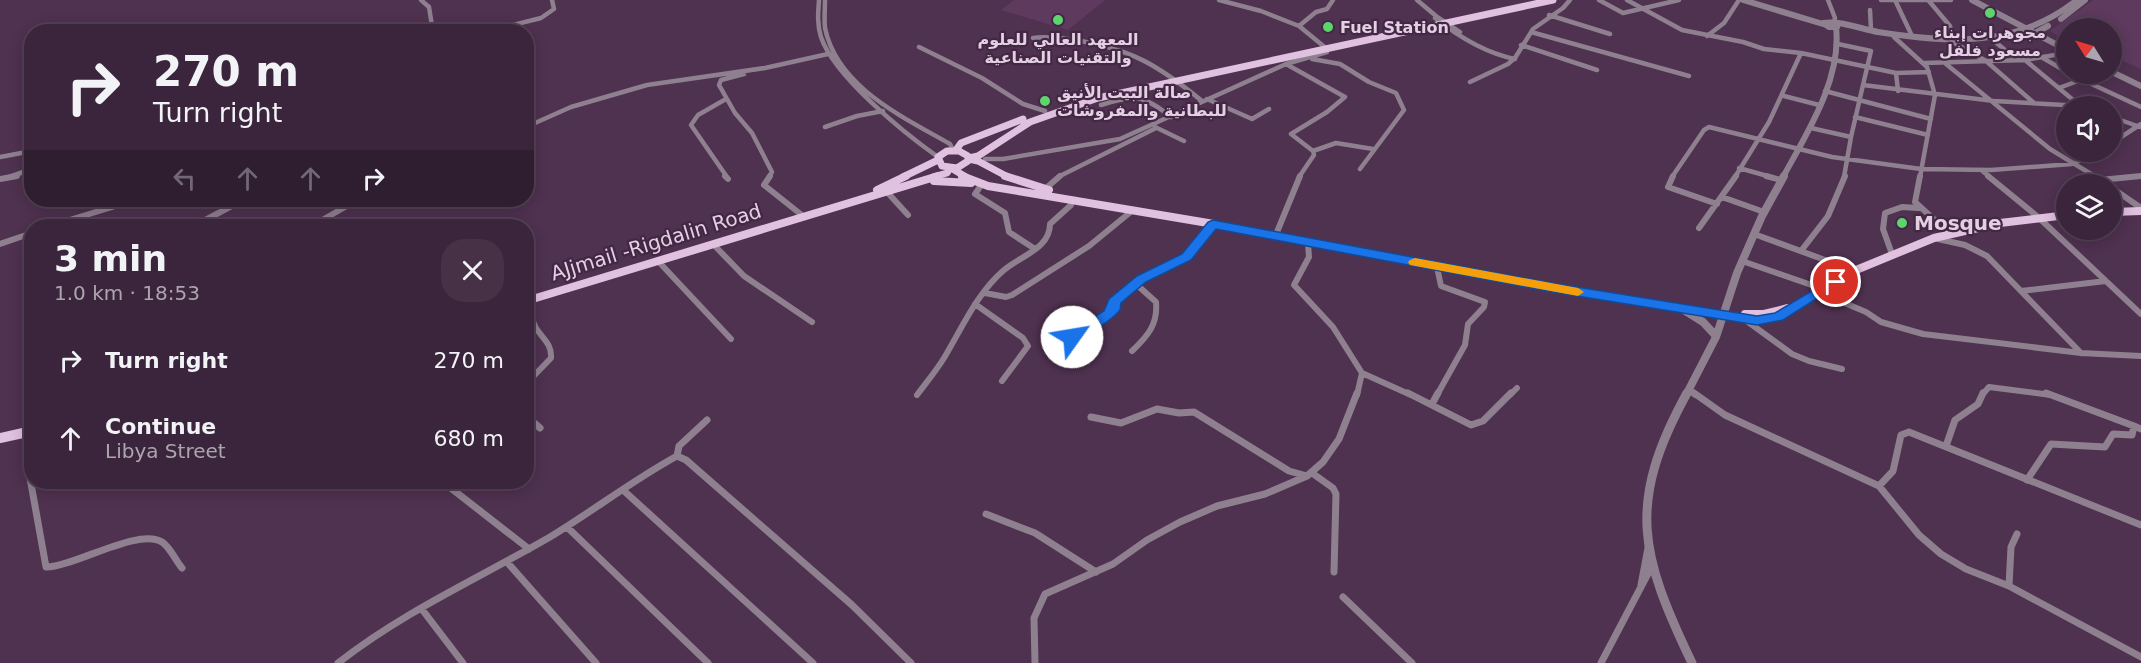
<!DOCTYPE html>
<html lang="en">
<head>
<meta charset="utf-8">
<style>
  :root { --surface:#3b253c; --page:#463147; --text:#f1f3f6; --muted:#aca5af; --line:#544256 }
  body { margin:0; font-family:"DejaVu Sans",Cairo,sans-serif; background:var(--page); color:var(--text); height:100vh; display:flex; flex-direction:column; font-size:22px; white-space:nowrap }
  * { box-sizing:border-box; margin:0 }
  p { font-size:20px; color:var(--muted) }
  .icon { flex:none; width:33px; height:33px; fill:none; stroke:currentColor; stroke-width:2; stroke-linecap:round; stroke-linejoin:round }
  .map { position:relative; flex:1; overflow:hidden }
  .details { position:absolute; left:24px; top:219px; width:510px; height:270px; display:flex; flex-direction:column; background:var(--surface); border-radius:24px; box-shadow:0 3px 15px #0003,0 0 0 2px var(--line) }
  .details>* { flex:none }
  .hud { position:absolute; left:24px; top:24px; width:510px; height:183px; border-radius:24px; box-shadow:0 3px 15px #0003,0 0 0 2px var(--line); background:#3b253c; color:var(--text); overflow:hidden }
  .needle { width:39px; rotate:307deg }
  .controls { position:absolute; left:2056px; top:18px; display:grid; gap:12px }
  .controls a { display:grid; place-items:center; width:66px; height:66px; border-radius:50%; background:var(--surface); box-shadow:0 3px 15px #0003,0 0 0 2px var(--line); font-size:30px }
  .pin { position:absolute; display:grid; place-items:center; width:51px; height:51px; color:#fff; margin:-26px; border:3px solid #fff; border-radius:50%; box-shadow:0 2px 6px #0007 }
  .me { position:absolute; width:66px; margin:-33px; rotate:58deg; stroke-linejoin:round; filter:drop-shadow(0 0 4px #0008) }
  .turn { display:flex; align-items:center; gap:21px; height:126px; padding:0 30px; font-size:27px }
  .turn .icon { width:78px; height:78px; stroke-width:2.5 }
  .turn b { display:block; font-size:42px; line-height:51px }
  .lanes { display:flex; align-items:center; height:57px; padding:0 30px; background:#0003; justify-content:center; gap:30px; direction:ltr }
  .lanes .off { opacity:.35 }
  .round { display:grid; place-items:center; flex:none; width:63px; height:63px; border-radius:24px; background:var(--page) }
  .head { display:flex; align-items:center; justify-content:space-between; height:102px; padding:0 30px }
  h1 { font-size:36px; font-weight:700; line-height:45px }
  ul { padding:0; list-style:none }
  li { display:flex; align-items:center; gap:18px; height:78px; padding:0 30px }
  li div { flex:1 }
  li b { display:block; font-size:22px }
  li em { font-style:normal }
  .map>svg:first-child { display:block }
  .built { fill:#5d3a5e }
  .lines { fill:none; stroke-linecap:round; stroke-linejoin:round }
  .minor-far2 { stroke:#8f808f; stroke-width:4.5 }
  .minor-far1 { stroke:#8f808f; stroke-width:6 }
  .minor { stroke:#8f808f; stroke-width:7 }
  .tertiary-far2 { stroke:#8f808f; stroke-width:6 }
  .tertiary-far1 { stroke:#8f808f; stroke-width:8 }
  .tertiary { stroke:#8f808f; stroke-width:9 }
  .primary-far2 { stroke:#e0c1e0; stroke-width:7 }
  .primary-far1 { stroke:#e0c1e0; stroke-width:8 }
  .primary { stroke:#e0c1e0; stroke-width:10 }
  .route { fill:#1a73e8; stroke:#114b97; stroke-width:1.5 }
  .slow { fill:#f59e0b }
  .poi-dot { fill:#5ed56c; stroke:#442745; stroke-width:2 }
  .labels { text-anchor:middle; stroke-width:4.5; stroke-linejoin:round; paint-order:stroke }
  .far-poi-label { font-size:16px; font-weight:bold; fill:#e3d1e3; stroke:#442745; text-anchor:start }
  .poi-label { font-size:20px; font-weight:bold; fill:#e3d1e3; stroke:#442745; text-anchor:start }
  .street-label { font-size:20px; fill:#e3d1e3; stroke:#442745 }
</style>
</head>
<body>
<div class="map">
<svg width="2141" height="663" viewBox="0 0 2141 663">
  <rect width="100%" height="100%" fill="#4f3150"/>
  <!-- built -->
  <path class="built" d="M1014,0H1105L1068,30L1001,10Z
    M2093,0H2141V69L2112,56V28H2067V39H2063L2050,31Z"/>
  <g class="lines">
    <!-- minor-far2 -->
    <path class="minor-far2" d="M421,0L429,7L433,32
      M819,0C818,13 817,25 821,37C834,76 904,133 938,157
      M825,0C825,9 824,19 825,28C837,87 903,117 950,144L953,150
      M1417,0L1436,16L1435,18C1459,37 1485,53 1515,59
      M1599,0L1623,13L1679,0
      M1627,0L1682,30L1743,42L1764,49L1801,53
      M1828,0L1835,18L1834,22
      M1881,0H1951
      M1895,0L1912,36
      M1929,1L1950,26L1951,31L1948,38
      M1870,10L1871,30
      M1549,15L1610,34
      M1436,16L1460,32
      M1299,26L1316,12L1327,9L1333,0
      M485,32L541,18L554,9L552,0
      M1531,32L1689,76
      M1707,36L1724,23L1739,0
      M1894,37L1927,67L1935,95L1920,177
      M1033,38C1047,36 1060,38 1075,40C1131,49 1158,65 1202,101
      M1993,40L2017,60
      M1951,41L1986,61L2033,102
      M1838,44L1871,51L1863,85
      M1521,45L1597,70
      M919,47L982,78L1023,104L1045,111
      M2043,58L2067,72
      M1312,59L1340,64L1369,82L1396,93L1404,110L1360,169
      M2025,60L2078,104
      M1924,63L2025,60L2067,53
      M1286,64L1345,97L1327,112L1291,134L1313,151L1314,155L1299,177
      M1946,64L2050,149L2096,177
      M1896,73L1929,72
      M744,74L721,80L719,85L735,113L752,133L772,172L769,177
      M2070,74L2141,107
      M1470,82L1508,64L1515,58L1533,29L1563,8L1570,0
      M2059,88L2083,79
      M1825,91L1931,119
      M1784,96L1819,105
      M726,99L698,115L691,125L727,177
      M1207,99L1252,119L1269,109
      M1101,105C1135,94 1143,95 1171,117
      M1855,117L1928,135
      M2112,117L2140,127
      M526,127L571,107L647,85L765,68L828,54
      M825,127L857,116L883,111
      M1155,127L1184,141
      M1811,128L1851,137L1844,177
      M1851,137L1863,85L1994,101L2083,106
      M2112,143L2141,124
      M1313,151L1336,143L1373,149
      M0,157L32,151
      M985,159H1003L1120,139L1286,64L1327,52V49L1299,26L1261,11L1219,0
      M1739,168L1771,177
      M1981,170L1990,177
      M9,177L32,169
      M1058,177L1156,128
      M1672,177L1704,130L1709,127L1832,157L1921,169L1991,170L2072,164L2100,152
      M1735,177L1769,122L1801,53L1896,73L1898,91
      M2129,177L2141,176"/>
    <!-- minor-far1 -->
    <path class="minor-far1" d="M725,176L728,179
      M770,176L764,185L803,216
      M1673,176L1668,187L1717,204
      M1766,176L1781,180
      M1920,176L1915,202L1950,234
      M1988,176L2038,217L2141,314
      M2093,176L2107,184
      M0,179L17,176
      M2100,180L2141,176
      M982,184L975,194L1005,213L1009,232L1035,249
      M2112,188L2141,208
      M1045,189L1060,176
      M887,192L908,215
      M1722,197L1764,212
      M212,200L224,210
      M50,226L135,200
      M194,226L243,200
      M312,226L357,200
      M1699,228L1736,176
      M1277,232L1300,176
      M1754,234L1855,271
      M1938,239L1965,245L1987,256L2081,353
      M1308,243L1309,257L1294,285L1333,327L1362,373L1357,395
      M0,244L32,233
      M713,244L744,276L812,322
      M1801,251L1828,216L1845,176
      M1892,254L1883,229L1885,213L1902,207L1918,208
      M658,261L731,339
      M1742,261L1823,289L1828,296L1866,312L1881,322L1923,334L2081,353L2141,356
      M1437,267L1441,286L1485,302L1484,307L1468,324L1465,345L1437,395
      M2021,291L2106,281
      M985,293L1006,297L1012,295L1089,246L1133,210
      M975,304L1023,338L1028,346L1002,381
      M1744,319L1792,354L1809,361L1842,369
      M1055,348L1109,314L1114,310V302L1152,272L1186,257L1213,224
      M1132,351C1148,336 1158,324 1156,302L1136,284
      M1362,373L1411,395
      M526,384L551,358C552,344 543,339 536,328C531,320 530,310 530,300
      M1689,389L1695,395
      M917,395C926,383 936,371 944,358C962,328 977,293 1004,270C1020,256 1050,249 1050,224L1071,205V199
      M1510,395L1517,388
      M1982,395L1989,387L2051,395"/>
    <!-- minor -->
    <path class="minor" d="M1408,393L1471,425L1483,421L1511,393
      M1694,393L1725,415L1879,486L1919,535L1941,554L1966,569L2009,586L2011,547L2017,534
      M2046,393L2134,426
      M1432,404L1438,393
      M526,416L540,428
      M1091,417L1121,423L1157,409L1179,413L1194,412L1289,471L1307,476
      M29,431L28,467L46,567C74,567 139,527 162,542C170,547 176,561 182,568
      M1946,446L1955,420L1978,404L1983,393
      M677,456L686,460L852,605L911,663
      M1312,473L1333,488L1336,494L1334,572
      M2027,480L2051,444L2105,447L2113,434L2132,435L2134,426L2141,429
      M443,482L529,549
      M1879,486L1893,471L1901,435L1909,432L2141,525
      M623,490L813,663
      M986,514L1035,533L1096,572
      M567,527L708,663
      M507,562L596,663
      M1641,585L1648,548
      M2009,586L2141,657
      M1343,597L1412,663
      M421,608L463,663
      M338,663C403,612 479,578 550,537C593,511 633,480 677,456L679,446L707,420
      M1035,663L1034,618L1045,594L1113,564L1147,540L1180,522L1217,506L1265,494L1307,476L1323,462L1339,439L1357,393
      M1601,663L1652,566"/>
    <!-- tertiary-far2 -->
    <path class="tertiary-far2" d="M1743,0L1823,24
      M1972,0L2067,50
      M2061,19L2085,0
      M1837,24V27H1829L1823,23C1840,20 1861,29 1878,32C1950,43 2017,48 2077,0
      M2020,36L2033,34L2048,26
      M2112,72L2141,86
      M1783,177C1807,133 1842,79 1836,27"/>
    <!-- tertiary-far1 -->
    <path class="tertiary-far1" d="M1684,310L1703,322L1716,336
      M1686,395L1716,337L1737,273L1762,216L1784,176"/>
    <!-- tertiary -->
    <path class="tertiary" d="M1687,393C1626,504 1640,554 1692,663"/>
    <!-- primary-far2 -->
    <path class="primary-far2" d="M956,150L961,143L1023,119
      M947,151H959L968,156V161L957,168L942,166L938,157Z
      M969,158L978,156L1030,122L1098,98L1553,0
      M969,159L978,161L1008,177
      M951,168L966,177
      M903,177L938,160
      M933,177L947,173L950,168"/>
    <!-- primary-far1 -->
    <path class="primary-far1" d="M962,176L988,186L1208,223L1552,288L1757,320L1783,313L1856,270L1934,238L2000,223L2067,215
      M1005,176L1049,190
      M934,181L971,183
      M877,190L906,176
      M2112,212L2141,211
      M526,301L938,176
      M1745,314H1764L1788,308"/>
    <!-- primary -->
    <path class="primary" d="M0,438L32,431"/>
  </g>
  <!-- route -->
  <path class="route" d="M1213,220L1552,283L1757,316L1775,313L1832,279H1841L1843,282L1783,320L1757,325L1552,292L1216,229L1191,260L1146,282L1121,303L1120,310C1113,319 1078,344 1067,341L1065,337L1067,334L1104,311L1109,299L1137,276L1182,254L1208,222Z"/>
  <!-- slow -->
  <path class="slow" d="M1415,258L1578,288L1584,292L1578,296L1410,265L1408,262L1410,260Z"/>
  <!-- markers -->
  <g class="poi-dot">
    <circle cx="1990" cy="13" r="6"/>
    <circle cx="1058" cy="20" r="6"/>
    <circle cx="1328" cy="27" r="6"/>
    <circle cx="1045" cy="101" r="6"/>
    <circle cx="1902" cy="223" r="6"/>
  </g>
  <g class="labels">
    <!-- far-poi labels -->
    <g class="far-poi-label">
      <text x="1340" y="33">Fuel Station</text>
      <text x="1990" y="38" text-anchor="middle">مجوهرات إبناء<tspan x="1990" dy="18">مسعود فلفل</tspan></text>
      <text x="1058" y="45" text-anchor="middle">المعهد العالي للعلوم<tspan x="1058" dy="18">والتقنيات الصناعية</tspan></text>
      <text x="1057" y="98">صالة البيت الأنيق<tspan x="1057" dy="18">للبطانية والمفروشات</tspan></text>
    </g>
    <!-- poi labels -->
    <g class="poi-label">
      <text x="1914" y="230">Mosque</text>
    </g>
    <!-- street labels -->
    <g class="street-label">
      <text transform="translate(656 242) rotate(-17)" y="7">AJjmail -Rigdalin Road</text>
    </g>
  </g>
</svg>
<div class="controls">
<a><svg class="needle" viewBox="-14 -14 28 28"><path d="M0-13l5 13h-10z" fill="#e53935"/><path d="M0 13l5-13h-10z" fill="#aca5af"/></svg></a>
<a><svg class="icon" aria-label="sound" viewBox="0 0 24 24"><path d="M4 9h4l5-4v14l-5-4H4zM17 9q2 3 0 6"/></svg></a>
<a><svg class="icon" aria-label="layers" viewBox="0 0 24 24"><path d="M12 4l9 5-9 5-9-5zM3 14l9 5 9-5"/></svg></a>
</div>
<div class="pin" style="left:1836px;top:282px;background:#d93025"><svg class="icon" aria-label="arrive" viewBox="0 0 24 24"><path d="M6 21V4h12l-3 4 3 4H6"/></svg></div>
<svg class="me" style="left:1072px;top:337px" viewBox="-20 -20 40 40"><circle r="19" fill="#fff"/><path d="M0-13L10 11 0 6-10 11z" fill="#1a73e8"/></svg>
<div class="hud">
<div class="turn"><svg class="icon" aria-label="right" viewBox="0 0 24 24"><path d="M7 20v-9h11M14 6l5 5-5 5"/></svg><div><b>270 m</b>Turn right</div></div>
<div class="lanes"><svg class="icon off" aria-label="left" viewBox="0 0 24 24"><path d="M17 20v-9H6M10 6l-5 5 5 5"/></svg><svg class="icon off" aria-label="ahead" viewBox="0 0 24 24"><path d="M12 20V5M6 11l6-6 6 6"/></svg><svg class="icon off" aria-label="ahead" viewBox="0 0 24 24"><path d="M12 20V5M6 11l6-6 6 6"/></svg><svg class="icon" aria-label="right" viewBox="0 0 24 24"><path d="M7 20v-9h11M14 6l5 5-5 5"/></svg></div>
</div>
<section class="details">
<div class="head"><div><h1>3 min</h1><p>1.0 km · 18:53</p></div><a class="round"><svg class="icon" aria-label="close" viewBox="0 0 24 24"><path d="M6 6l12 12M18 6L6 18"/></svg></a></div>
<ul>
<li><svg class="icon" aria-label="right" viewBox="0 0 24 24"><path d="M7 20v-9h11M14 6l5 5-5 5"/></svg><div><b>Turn right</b></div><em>270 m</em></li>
<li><svg class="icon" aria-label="ahead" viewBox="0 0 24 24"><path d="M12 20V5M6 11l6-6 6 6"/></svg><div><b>Continue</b><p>Libya Street</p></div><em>680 m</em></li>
</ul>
</section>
</div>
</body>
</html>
